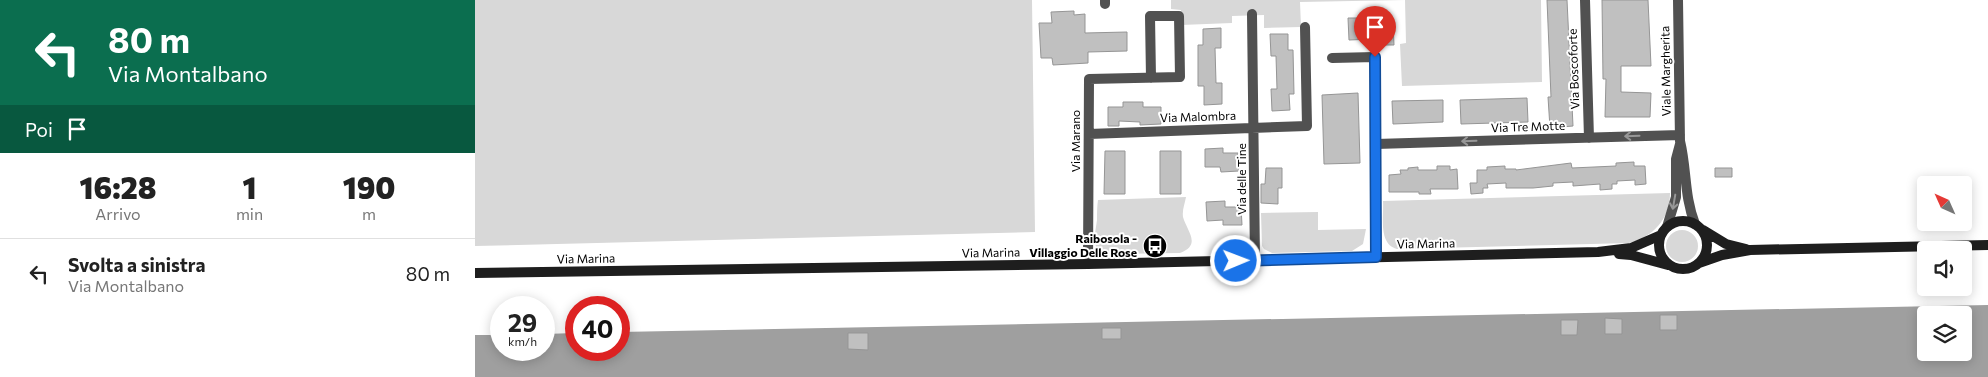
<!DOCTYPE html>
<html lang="it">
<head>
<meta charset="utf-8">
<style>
  :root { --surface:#fff; --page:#f2f2f2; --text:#222; --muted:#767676; --line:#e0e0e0 }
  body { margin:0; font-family:Commissioner,sans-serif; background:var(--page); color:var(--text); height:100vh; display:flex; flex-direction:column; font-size:19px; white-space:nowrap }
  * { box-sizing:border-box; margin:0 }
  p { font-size:16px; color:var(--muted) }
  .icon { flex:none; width:28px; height:28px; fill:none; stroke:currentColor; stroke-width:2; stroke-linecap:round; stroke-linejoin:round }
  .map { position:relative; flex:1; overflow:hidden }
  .sheet { display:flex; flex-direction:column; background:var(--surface); width:475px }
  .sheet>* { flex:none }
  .top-card { background:#0b6e4f; color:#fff; overflow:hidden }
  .needle { width:32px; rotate:315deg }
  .fabs { position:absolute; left:1442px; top:176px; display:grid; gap:10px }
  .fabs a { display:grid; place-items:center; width:55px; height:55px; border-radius:5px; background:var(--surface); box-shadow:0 2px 12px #0003; font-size:25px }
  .speed { position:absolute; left:15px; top:296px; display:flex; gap:10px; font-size:25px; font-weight:700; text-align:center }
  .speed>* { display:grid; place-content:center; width:65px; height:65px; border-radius:50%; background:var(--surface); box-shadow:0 2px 12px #0003; line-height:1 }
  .speed small { font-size:12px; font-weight:400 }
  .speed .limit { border:8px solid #d22; background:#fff; color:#111 }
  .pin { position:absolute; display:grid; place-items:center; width:42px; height:42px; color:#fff; margin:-51px -21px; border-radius:50% 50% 50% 0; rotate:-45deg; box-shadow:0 0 5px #0007 }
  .pin .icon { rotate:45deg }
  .me { position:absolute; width:55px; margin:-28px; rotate:89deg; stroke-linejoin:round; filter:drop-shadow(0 0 4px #0008) }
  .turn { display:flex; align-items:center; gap:18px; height:105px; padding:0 25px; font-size:22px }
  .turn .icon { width:65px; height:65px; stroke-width:2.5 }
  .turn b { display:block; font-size:35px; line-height:42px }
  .then { display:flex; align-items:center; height:48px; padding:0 25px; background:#0003; gap:10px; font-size:19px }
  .eta { display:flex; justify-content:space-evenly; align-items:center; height:85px; text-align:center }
  .eta b { font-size:30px; font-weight:800; line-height:35px }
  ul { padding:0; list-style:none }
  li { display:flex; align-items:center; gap:15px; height:70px; padding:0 25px; border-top:1px solid var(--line) }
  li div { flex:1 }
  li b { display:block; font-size:19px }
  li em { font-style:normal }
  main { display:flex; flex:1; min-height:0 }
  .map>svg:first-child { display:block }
  .green { fill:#d8d8d8 }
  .water { fill:#9f9f9f; fill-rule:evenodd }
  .building { fill:#c0c0c0; stroke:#959595 }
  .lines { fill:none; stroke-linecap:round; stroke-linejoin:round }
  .street { stroke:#515151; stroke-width:10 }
  .secondary { stroke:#1e1e1e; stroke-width:10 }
  .oneway { stroke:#979797 }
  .route-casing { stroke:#114b97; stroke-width:12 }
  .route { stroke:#1a73e8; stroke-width:9 }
  .labels { text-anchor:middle; stroke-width:4; stroke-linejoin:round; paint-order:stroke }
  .street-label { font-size:12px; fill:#000; stroke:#fff }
  .poi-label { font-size:12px; font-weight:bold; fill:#000; stroke:#fff; text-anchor:end }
</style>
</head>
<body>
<main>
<section class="sheet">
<div class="top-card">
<div class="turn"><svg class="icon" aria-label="left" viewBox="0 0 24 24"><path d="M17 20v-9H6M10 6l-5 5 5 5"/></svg><div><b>80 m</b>Via Montalbano</div></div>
<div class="then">Poi<svg class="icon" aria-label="arrive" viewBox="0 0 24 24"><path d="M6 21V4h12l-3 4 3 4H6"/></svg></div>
</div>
<div class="eta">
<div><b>16:28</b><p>Arrivo</p></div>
<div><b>1</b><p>min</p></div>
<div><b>190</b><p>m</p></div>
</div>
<ul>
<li><svg class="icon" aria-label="left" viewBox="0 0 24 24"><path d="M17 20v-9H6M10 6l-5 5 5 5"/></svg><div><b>Svolta a sinistra</b><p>Via Montalbano</p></div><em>80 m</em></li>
</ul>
</section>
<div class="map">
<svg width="1513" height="377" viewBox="0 0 1513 377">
  <rect width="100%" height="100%" fill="#fff"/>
  <!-- green -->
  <path class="green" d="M0,0H557L560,232L0,246Z
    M696,0H1066L1067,82L927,86L925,44L931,43L930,0L825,2L826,27L789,28V15L757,16V23L706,25V10L696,9Z
    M1195,193C1195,219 1178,237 1154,243L922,249C903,244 909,217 908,201Z
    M711,197C710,203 707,210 708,217C712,231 727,245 705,253L635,254C614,252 620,236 622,220C622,213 622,207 623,200Z
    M843,212V230L891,229L888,244L877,251L797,253L789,249L787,246L786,213Z
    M1191 246a16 16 0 1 1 32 0a16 16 0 1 1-32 0Z"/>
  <!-- water -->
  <path class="water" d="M1513,305V377H0V335H26V350H69V334L101,333V350H144V332ZM1451,315H1489V352H1451Z"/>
  <!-- building -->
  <path class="building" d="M1072,0H1092L1098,126L1075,128L1073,97H1076Z
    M1127,0H1173L1176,66H1146V92L1176,93L1175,117H1130L1131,79H1128Z
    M599,11V15L610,14V33L652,32V51L613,52V63L578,65L577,58H566L564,23H577L576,12Z
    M873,18H894V23L918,22L919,45H898V39L874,40Z
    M746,28V48H740L741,83H747V104L729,105V86H723V45H728V29Z
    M795,34H813V50H818L819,94H814L815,110L797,111L796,89H802L801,56H796Z
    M883,93L885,163L849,164L847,95Z
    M1052,98L1053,122L986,124L985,100Z
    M968,100V122L918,124L917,101Z
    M648,102H668V107H686V124L665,125V122L644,121V126H633V107H648Z
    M748,148V153H763L764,171L746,172L745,167H730V149Z
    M630,151H650V194H629Z
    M685,151H706V194H685Z
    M1159,162V166H1170L1171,184L1160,185V180L1142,181V184H1137V189L1125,190V184L1098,186V182L1078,183V186L1058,188H1031V183L1012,184L1013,188H1008V193L996,194L995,183H1002V170H1012V167L1030,166V169H1041V170L1096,163L1097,168L1141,166V163Z
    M962,166H975V170L982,169L983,189H955L956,194H944V192H914V175L926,174L925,170H933V168L943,167V170H962Z
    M791,168H807V188H803V204L786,203V184H790Z
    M1240,168H1257V177H1240Z
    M750,201V207H766L767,225H748V220L732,221L731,202Z
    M1185,315H1202V330H1185Z
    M1130,318L1147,319V334H1130Z
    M1086,320H1103L1102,335H1086Z
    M627,328H646V339H627Z
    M373,333H393V350L373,349Z"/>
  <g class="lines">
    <!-- street -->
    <path class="street" d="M630,0V4
      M1110,0L1114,138
      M1203,0L1205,141C1212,170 1209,196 1220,224
      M777,14L780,260
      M857,58L900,57L901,257
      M614,134L832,126L830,27
      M901,144L1205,135
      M1192,227L1201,197V159L1205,144
      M613,264L614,79L705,77L704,16H675L676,78"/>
    <!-- secondary -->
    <path class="secondary" d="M1184 245a24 24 0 1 1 48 0a24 24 0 1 1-48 0Z
      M1228,230L1251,244L1271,249
      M1144,254L1156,255L1193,265
      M1224,263L1247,255L1275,250L1513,245
      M0,273L613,264L1123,252L1156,248L1186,235"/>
  </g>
  <!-- one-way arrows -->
  <defs><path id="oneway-shaft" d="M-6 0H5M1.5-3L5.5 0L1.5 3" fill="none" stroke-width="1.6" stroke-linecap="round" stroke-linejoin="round" transform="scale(1.25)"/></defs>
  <g class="oneway">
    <use href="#oneway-shaft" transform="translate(1157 136) rotate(178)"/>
    <use href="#oneway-shaft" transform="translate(994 141) rotate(178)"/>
    <use href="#oneway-shaft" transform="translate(1199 202) rotate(100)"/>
  </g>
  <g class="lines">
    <!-- route casing -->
    <g class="route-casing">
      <path id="route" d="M761,261L901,257L900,57"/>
    </g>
    <!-- route -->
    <use href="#route" class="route"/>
  </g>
  <!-- icons -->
  <defs>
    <g id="bus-disc" transform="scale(1.25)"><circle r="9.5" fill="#000" stroke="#fff"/><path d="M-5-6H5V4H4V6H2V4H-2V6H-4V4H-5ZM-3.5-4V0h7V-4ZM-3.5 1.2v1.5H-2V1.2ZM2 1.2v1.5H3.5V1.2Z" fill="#fff"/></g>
  </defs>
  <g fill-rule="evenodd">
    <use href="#bus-disc" x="680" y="246"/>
  </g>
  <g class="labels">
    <!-- street labels -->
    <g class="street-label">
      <text transform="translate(1099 69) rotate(-92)" y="4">Via Boscoforte</text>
      <text transform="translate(1191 71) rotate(-91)" y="4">Viale Margherita</text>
      <text transform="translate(723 117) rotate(-2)" y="4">Via Malombra</text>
      <text transform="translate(1053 127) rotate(-2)" y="4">Via Tre Motte</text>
      <text transform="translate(601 141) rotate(-90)" y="4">Via Marano</text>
      <text transform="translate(767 179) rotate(-90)" y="4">Via delle Tine</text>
      <text transform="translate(951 244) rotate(-1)" y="4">Via Marina</text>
      <text transform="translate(516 253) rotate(-1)" y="4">Via Marina</text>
      <text transform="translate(111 259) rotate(-1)" y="4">Via Marina</text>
    </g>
    <!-- poi labels -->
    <g class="poi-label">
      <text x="662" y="243">Raibosola -<tspan x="662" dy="14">Villaggio Delle Rose</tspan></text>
    </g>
  </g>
</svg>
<div class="fabs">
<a><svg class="needle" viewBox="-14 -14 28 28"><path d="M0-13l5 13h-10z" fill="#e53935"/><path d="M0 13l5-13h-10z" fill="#767676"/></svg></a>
<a><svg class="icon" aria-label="sound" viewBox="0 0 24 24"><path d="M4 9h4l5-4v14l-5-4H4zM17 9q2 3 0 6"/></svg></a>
<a><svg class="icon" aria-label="layers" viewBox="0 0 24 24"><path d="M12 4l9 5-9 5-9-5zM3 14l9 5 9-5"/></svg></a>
</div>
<div class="speed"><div>29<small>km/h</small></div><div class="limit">40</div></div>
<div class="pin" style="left:900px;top:57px;background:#d93025"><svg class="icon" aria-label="arrive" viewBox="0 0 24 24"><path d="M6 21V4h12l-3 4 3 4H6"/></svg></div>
<svg class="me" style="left:761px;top:261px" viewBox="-20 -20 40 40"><circle r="17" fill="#1a73e8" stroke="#fff" stroke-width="3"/><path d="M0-11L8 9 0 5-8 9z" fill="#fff"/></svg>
</div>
</main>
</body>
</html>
